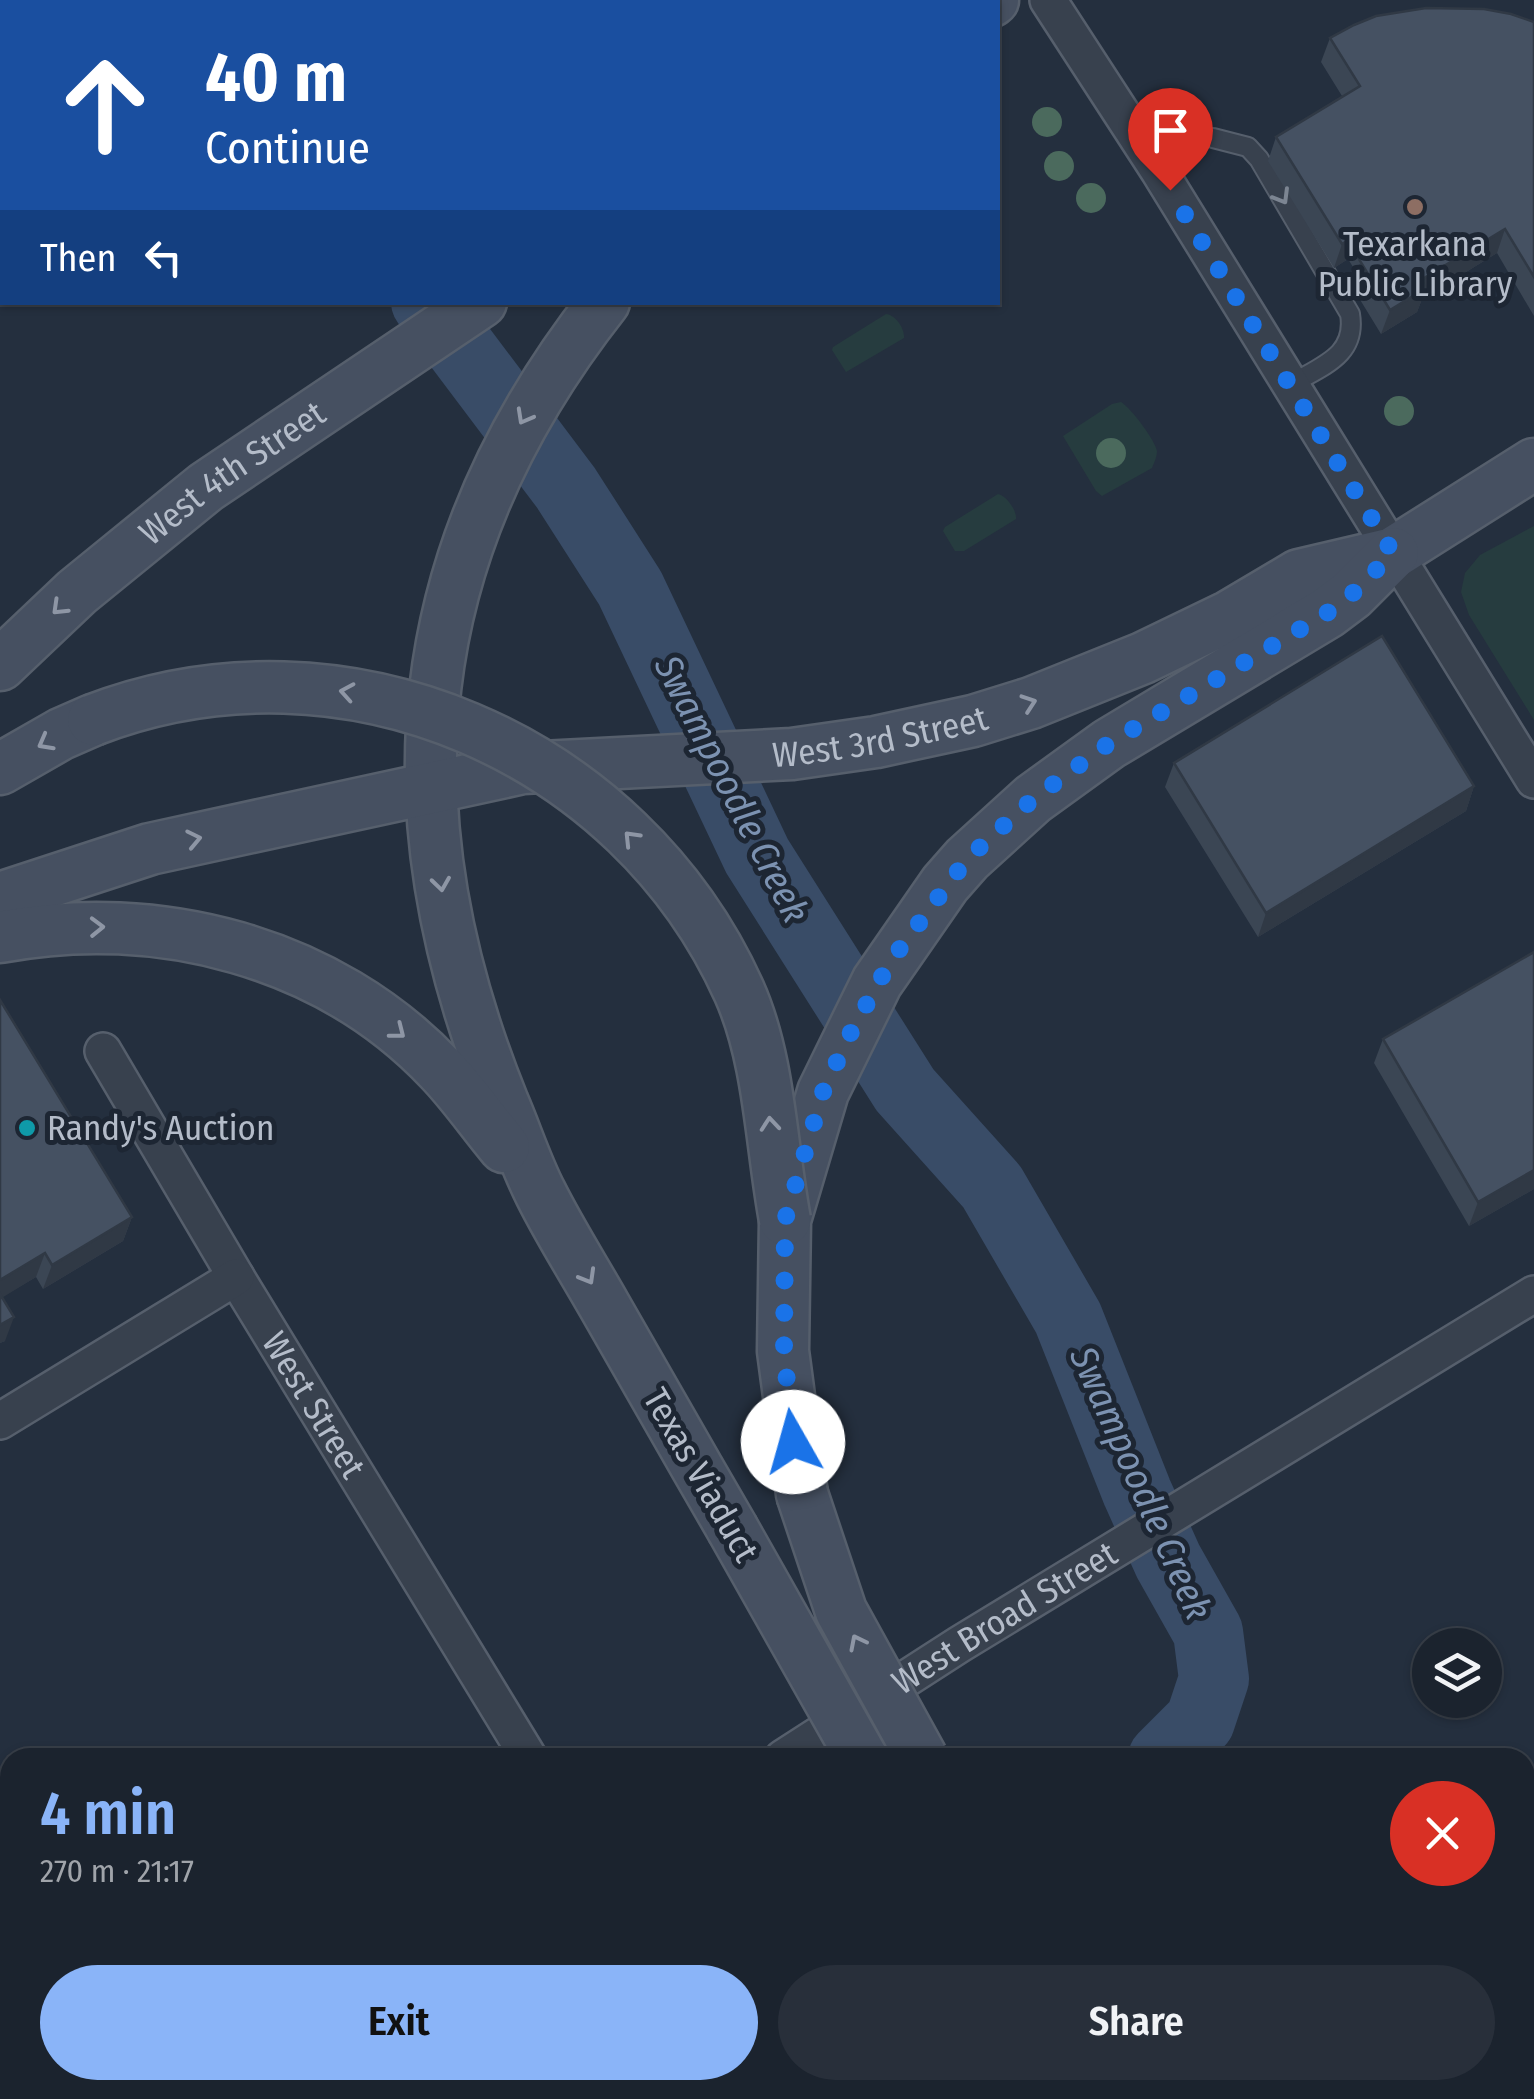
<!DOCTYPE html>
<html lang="en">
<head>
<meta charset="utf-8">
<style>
  :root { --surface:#1b232e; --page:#282f3a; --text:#f1f3f6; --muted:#a0a4aa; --line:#39404a; --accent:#8ab4f8 }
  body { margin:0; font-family:"Fira Sans Condensed",sans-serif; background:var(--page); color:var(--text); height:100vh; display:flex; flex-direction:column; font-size:38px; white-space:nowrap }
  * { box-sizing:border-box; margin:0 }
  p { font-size:32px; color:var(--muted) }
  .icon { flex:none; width:55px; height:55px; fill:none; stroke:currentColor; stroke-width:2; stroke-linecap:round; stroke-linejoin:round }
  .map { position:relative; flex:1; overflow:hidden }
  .sheet { position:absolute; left:0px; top:1748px; width:1535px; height:352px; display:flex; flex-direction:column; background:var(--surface); border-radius:30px 30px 0 0; box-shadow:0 2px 8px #0004,0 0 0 2px var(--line) }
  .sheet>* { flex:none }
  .banner { position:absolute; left:0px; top:0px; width:1000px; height:305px; box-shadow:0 2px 8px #0004,0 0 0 2px var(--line); background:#1a4fa0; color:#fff; overflow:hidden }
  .controls { position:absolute; left:1412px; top:1628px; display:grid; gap:20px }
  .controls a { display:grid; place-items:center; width:90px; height:90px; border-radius:50%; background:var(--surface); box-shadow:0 2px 8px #0004,0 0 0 2px var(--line); font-size:50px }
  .pin { position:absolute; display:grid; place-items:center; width:85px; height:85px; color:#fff; margin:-102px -42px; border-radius:50% 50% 50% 0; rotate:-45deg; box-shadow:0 0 10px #0007 }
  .pin .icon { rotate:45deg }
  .me { position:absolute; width:110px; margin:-55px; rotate:353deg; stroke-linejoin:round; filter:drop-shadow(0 0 8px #0008) }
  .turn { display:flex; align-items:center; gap:35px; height:210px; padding:0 40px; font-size:45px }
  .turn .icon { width:130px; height:130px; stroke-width:2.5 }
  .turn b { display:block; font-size:70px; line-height:85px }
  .then { display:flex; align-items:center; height:95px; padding:0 40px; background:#0003; gap:20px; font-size:38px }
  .round { display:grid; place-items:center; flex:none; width:105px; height:105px; border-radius:52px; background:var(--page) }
  .headline { display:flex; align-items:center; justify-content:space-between; height:170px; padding:0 40px }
  h1 { font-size:60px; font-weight:600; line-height:75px; color:var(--accent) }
  .primary-button { display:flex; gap:20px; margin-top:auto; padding:20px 40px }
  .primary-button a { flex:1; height:115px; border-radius:60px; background:var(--accent); color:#111; font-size:40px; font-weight:600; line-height:115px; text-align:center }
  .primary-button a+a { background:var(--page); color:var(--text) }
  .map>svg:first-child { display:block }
  .green { fill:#263c3f }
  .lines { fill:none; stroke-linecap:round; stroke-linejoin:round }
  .river { stroke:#394c67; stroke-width:70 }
  .lane-casing { stroke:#565f6c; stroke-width:22 }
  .street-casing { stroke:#565f6c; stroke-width:40 }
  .secondary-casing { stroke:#565f6c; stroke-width:55 }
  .lane { stroke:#38414e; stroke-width:18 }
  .street { stroke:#38414e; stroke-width:35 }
  .secondary { stroke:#465061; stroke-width:50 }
  .secondary-bridge-casing { stroke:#565f6c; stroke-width:55; stroke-linecap:butt }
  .secondary-bridge { stroke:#465061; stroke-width:50 }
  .tree { fill:#4b6a5d }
  .wall { fill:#3b4654 }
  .shaded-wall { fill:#303945 }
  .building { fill:#455162; stroke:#303945; stroke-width:2.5 }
  .oneway { stroke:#7c8592 }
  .oneway2 { stroke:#8e96a5 }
  .route { stroke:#1a73e8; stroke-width:18; stroke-dasharray:0 32.4 }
  .education-dot { fill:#8d6e63; stroke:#1d2633; stroke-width:4 }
  .culture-dot { fill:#0f9aa8; stroke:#1d2633; stroke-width:4 }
  .labels { text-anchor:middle; stroke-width:10; stroke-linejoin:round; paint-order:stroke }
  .poi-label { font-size:35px; fill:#b4bcc9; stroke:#1d2633 }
  .street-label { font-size:35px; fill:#b4bcc9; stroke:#1d2633 }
  .water-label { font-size:38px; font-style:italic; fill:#7c92b1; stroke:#1d2633 }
</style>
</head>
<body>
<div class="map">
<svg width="1534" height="2099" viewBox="0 0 1534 2099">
  <rect width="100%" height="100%" fill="#242f3e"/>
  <!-- green -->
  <path class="green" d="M886,314C896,315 905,329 904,338L846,372L832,350L833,347Z
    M1121,402C1131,408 1155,440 1157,451C1157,457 1154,463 1152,468L1102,496L1096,491L1063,436L1112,404Z
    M998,494C1007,496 1017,511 1016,519L964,551H955L943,531L945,527Z
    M1534,526V720L1469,615L1461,592L1465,573L1480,555Z"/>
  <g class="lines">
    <!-- river -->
    <path class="river" d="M240,0L242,2
      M426,302L566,488L630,588L757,856L905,1090L992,1187L1068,1318L1137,1492L1168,1561L1208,1632L1214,1679L1200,1721L1163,1758
      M922,2090L924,2099"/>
    <!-- lane casing -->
    <g class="lane-casing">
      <path id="lane" d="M1213,138L1248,147L1259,159L1350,314C1357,356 1321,366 1290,385"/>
    </g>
    <!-- street casing -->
    <g class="street-casing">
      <g id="street">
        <path d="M1048,0L1159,171L1534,780"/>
        <path id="s1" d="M103,1051L236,1277L529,1758"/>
        <path d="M0,1421L236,1277"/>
        <path id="s2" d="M783,1758L960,1644L1534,1294"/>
      </g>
    </g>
    <!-- secondary casing -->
    <g class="secondary-casing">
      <g id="secondary">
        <path d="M990,2L993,0"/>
        <path d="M604,302C407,552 385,812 503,1103C516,1133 526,1165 541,1194C560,1232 583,1268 604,1305C647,1380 689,1454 732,1528"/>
        <path id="s3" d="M0,665L77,592L206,487L481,302"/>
        <path d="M0,769L61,734L93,720"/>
        <path id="s4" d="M0,898L150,849L523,768L792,754L876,742L973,721L1031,703L1143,658L1230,616L1299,575L1393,553L1534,464"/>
        <path d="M0,937C157,907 329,951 441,1070C464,1094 483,1122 504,1147"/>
        <path d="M802,1494L783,1351L785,1220L823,1092L877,982L945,884L967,859L1033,799L1109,744L1327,613L1351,595L1393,553"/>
        <path d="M1052,2090L1057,2099"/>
        <path d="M1111,2090L1116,2099"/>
      </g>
    </g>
    <!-- lane -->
    <use href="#lane" class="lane"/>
    <!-- street -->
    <use href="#street" class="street"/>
    <!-- secondary -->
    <use href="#secondary" class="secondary"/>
    <!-- secondary-bridge casing -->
    <g class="secondary-bridge-casing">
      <path id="secondary-bridge" d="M93,720C343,624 629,747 739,991C770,1060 771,1145 785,1220
        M802,1494L841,1611L922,1758
        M732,1528L862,1758"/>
    </g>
    <!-- secondary-bridge -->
    <use href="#secondary-bridge" class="secondary-bridge"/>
  </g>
  <!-- trees -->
  <g class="tree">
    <circle cx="1047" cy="122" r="15"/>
    <circle cx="1059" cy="166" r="15"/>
    <circle cx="1091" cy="198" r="15"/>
    <circle cx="1399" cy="411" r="15"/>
    <circle cx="1111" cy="453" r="15"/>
  </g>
  <!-- wall -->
  <path class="wall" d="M1534,22V316L1497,253L1422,299L1417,312L1381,334L1348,280L1353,267L1348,259L1334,268L1268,161L1276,137L1342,96L1321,62L1330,38Z
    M1174,763L1474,786L1466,811L1258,937L1165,787Z
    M0,1000L132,1217L123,1241L43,1289L36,1277L2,1297L5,1341L0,1343Z
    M1383,1039L1534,1189L1469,1226L1374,1063Z"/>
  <!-- shaded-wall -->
  <path class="shaded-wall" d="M1505,229L1497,253L1422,299L1417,312L1381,334L1390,310L1421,280Z
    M1357,235L1348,259L1334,268L1342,244Z
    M1474,786L1466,811L1258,937L1266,913Z
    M1534,1170V1189L1469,1226L1478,1202Z
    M132,1217L123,1241L43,1289L52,1265Z
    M45,1253L36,1277L0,1299V1280Z
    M14,1317L5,1341L0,1343V1325Z"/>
  <!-- building -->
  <path class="building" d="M1426,8L1484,9L1511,14L1534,22V277L1505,229L1421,280L1426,288L1390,310L1357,256L1367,250L1357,235L1342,244L1276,137L1360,86L1330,38L1354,25L1376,16Z
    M1382,636L1474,786L1266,913L1174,763Z
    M1534,952V1170L1478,1202L1383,1039Z
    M0,1000L132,1217L52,1265L45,1253L0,1280Z
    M0,1294L14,1317L0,1325Z"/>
  <!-- one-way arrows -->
  <defs><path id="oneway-chevron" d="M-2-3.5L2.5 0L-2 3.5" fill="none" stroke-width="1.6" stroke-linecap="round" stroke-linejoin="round" transform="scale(2.5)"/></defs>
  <use class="oneway" href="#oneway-chevron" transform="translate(1282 197) rotate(59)"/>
  <g class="oneway2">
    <use href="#oneway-chevron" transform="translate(524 417) rotate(119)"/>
    <use href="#oneway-chevron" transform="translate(59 608) rotate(136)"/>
    <use href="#oneway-chevron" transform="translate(347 692) rotate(-170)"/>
    <use href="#oneway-chevron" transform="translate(1029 703) rotate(-19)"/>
    <use href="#oneway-chevron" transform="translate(45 743) rotate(151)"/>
    <use href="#oneway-chevron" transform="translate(631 838) rotate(-134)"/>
    <use href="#oneway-chevron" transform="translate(194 839) rotate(-12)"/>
    <use href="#oneway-chevron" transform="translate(441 884) rotate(82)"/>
    <use href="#oneway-chevron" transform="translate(97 927) rotate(-1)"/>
    <use href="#oneway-chevron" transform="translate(398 1032) rotate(38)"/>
    <use href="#oneway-chevron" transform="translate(770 1124) rotate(-95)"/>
    <use href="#oneway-chevron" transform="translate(588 1277) rotate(60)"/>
    <use href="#oneway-chevron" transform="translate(857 1642) rotate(-117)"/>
  </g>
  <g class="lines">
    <!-- route -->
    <path class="route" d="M793,1442L784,1351L785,1220L823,1092L849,1036L890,962L967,859L1033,799L1108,744L1327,613L1351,595L1393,553L1170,190"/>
  </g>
  <!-- markers -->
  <circle class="education-dot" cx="1415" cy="207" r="10"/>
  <circle class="culture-dot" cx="27" cy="1128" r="10"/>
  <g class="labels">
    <!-- poi labels -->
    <g class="poi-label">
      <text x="1415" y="256">Texarkana<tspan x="1415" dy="40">Public Library</tspan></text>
      <text x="47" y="1140" text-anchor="start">Randy's Auction</text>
    </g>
    <!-- street labels -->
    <g class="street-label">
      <text dy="12" stroke="none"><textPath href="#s3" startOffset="302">West 4th Street</textPath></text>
      <text dy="12" stroke="none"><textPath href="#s4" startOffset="898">West 3rd Street</textPath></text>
      <text dy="12" stroke="none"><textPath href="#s1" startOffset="412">West Street</textPath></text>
      <text transform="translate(701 1475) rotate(60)" y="12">Texas Viaduct</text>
      <text dy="12" stroke="none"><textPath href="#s2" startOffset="262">West Broad Street</textPath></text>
    </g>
    <!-- water labels -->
    <g class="water-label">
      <text transform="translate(732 789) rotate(63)" y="13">Swampoodle Creek</text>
      <text transform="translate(1141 1483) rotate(66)" y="13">Swampoodle Creek</text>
    </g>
  </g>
</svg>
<div class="controls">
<a><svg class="icon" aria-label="layers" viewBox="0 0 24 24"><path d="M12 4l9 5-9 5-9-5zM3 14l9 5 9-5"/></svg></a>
</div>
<div class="pin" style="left:1170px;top:190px;background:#d93025"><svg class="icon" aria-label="arrive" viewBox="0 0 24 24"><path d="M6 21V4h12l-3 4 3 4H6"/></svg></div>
<svg class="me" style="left:793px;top:1442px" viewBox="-20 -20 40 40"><circle r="19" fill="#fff"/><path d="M0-13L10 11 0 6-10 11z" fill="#1a73e8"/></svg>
<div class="banner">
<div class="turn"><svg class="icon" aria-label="ahead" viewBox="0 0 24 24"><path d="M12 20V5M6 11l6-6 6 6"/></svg><div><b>40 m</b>Continue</div></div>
<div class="then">Then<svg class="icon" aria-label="left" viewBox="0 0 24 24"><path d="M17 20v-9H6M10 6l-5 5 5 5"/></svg></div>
</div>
<section class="sheet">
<div class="headline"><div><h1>4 min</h1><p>270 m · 21:17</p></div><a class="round" style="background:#d93025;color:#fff"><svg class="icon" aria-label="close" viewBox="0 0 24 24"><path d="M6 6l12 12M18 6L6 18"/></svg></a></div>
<div class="primary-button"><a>Exit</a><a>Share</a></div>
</section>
</div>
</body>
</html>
